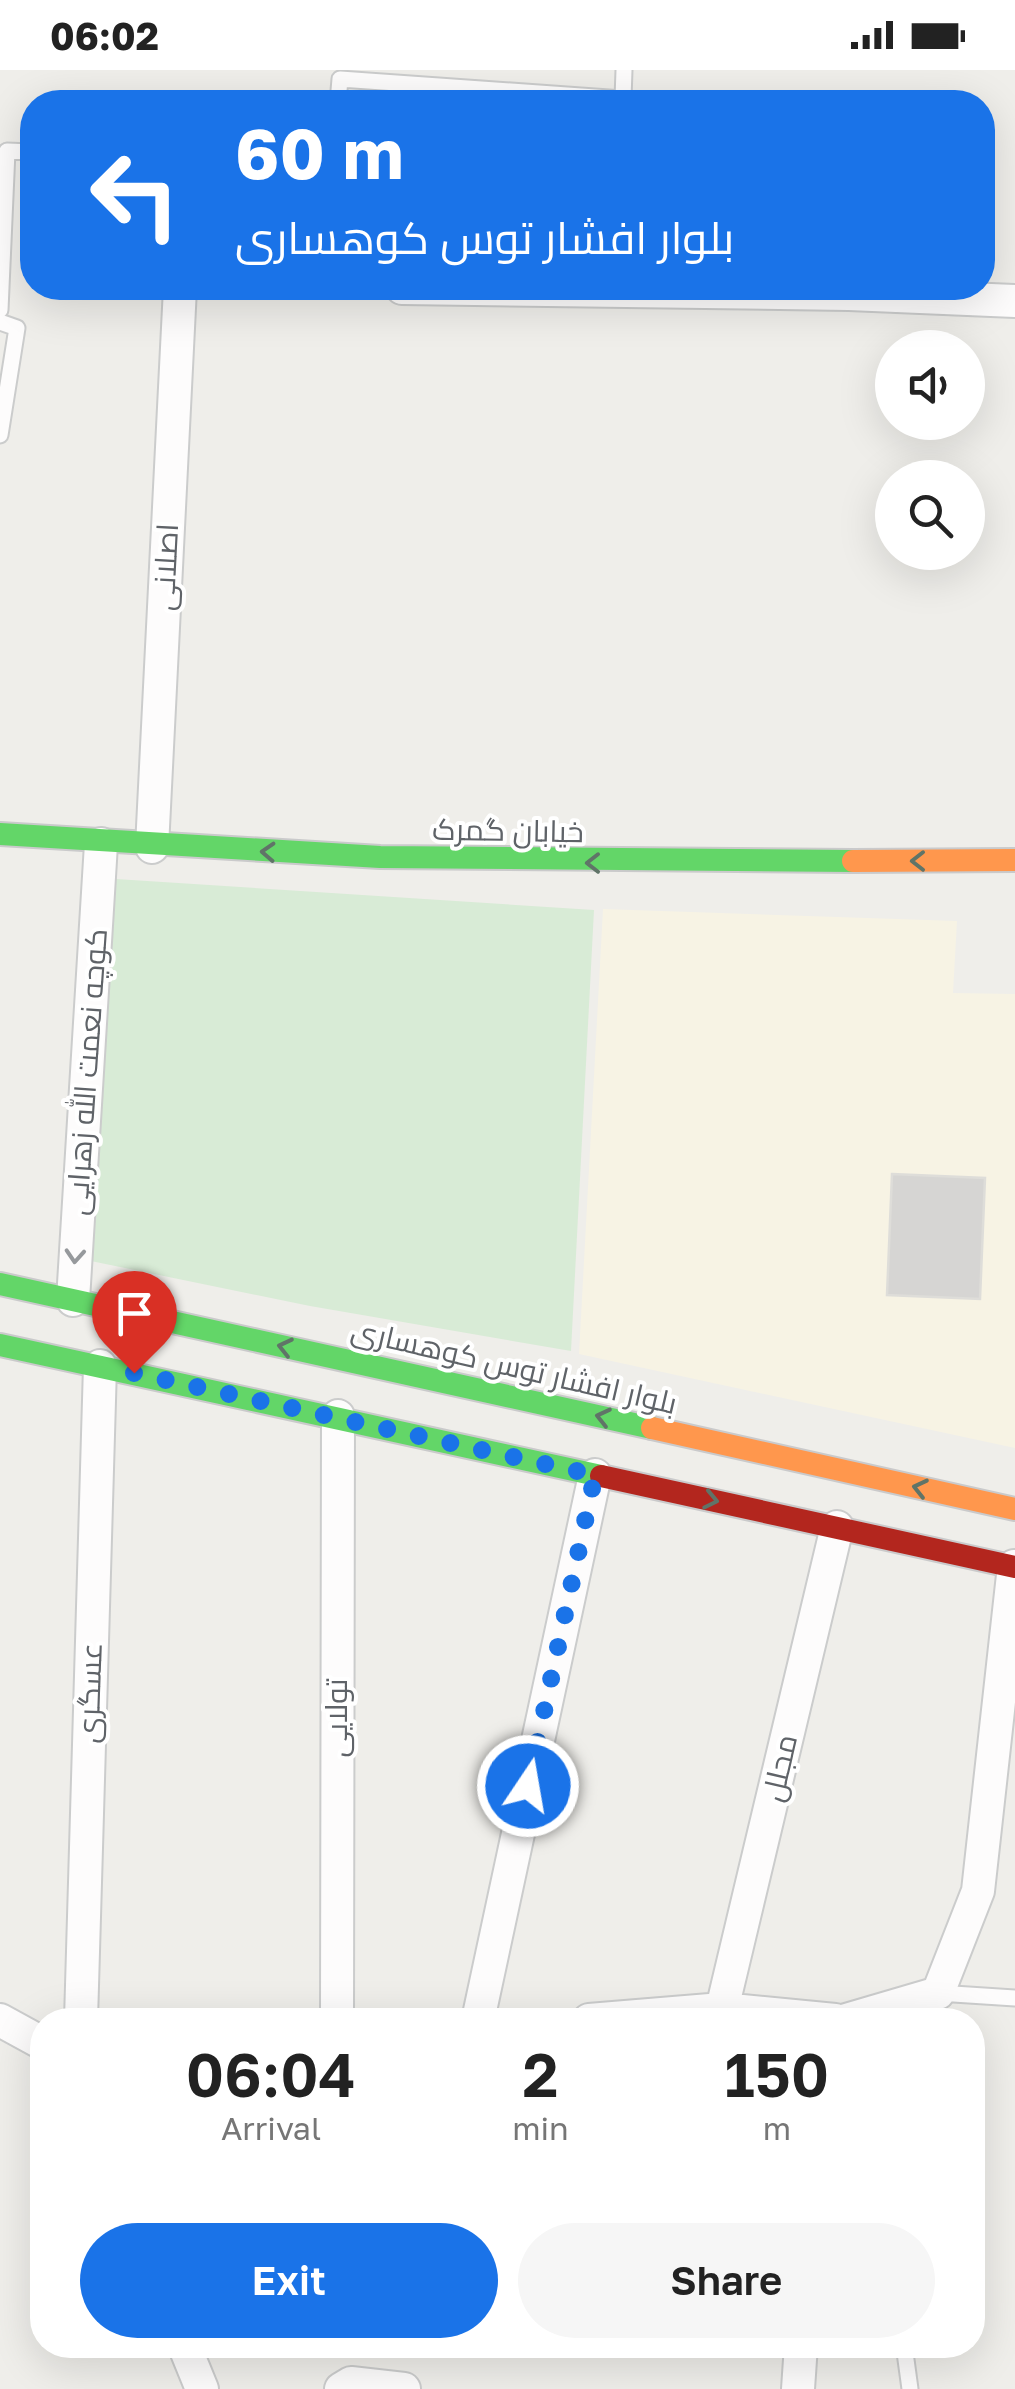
<!DOCTYPE html>
<html lang="en">
<head>
<meta charset="utf-8">
<style>
  :root { --surface:#fff; --page:#f6f6f6; --text:#222; --muted:#767676; --accent:#1a73e8 }
  body { margin:0; font-family:"Golos Text",Cairo,sans-serif; background:var(--page); color:var(--text); height:100vh; display:flex; flex-direction:column; font-size:38px; white-space:nowrap }
  * { box-sizing:border-box; margin:0 }
  p { font-size:32px; color:var(--muted) }
  .icon { flex:none; width:55px; height:55px; fill:none; stroke:currentColor; stroke-width:2; stroke-linecap:round; stroke-linejoin:round }
  .map { position:relative; flex:1; overflow:hidden }
  .sheet { position:absolute; left:30px; top:1938px; width:955px; height:350px; display:flex; flex-direction:column; background:var(--surface); border-radius:40px; box-shadow:0 10px 40px #0002 }
  .sheet>* { flex:none }
  .banner { position:absolute; left:20px; top:20px; width:975px; height:210px; border-radius:40px; box-shadow:0 10px 40px #0002; background:#1a73e8; color:#fff; overflow:hidden }
  .tools { position:absolute; left:875px; top:260px; display:grid; gap:20px }
  .tools a { display:grid; place-items:center; width:110px; height:110px; border-radius:50%; background:var(--surface); box-shadow:0 10px 40px #0002; font-size:50px }
  .pin { position:absolute; display:grid; place-items:center; width:85px; height:85px; color:#fff; margin:-102px -42px; border-radius:50% 50% 50% 0; rotate:-45deg; box-shadow:0 0 10px #0007 }
  .pin .icon { rotate:45deg }
  .me { position:absolute; width:110px; margin:-55px; rotate:12deg; stroke-linejoin:round; filter:drop-shadow(0 0 8px #0008) }
  .turn { display:flex; align-items:center; gap:35px; height:210px; padding:0 50px; font-size:45px }
  .turn .icon { width:130px; height:130px; stroke-width:2.5 }
  .turn b { display:block; font-size:70px; line-height:85px }
  .eta { display:flex; justify-content:space-evenly; align-items:center; height:170px; text-align:center }
  .eta b { font-size:60px; font-weight:600; line-height:70px }
  .primary-button { display:flex; gap:20px; margin-top:auto; padding:20px 50px }
  .primary-button a { flex:1; height:115px; border-radius:60px; background:var(--accent); color:#fff; font-size:40px; font-weight:600; line-height:115px; text-align:center }
  .primary-button a+a { background:var(--page); color:var(--text) }
  .status { display:flex; justify-content:space-between; align-items:center; height:70px; padding:0 50px; background:var(--surface); direction:ltr }
  .status svg { height:28px; fill:currentColor }
  .map>svg:first-child { display:block }
  .commercial { fill:#f7f3e4 }
  .green { fill:#d8ebd6 }
  .building { fill:#d6d5d3; stroke:#deddd9; stroke-width:2.5 }
  .lines { fill:none; stroke-linecap:round; stroke-linejoin:round }
  .lane-casing { stroke:#cbcccc; stroke-width:19 }
  .street-casing { stroke:#cbcccc; stroke-width:36 }
  .fast-casing { stroke:#cacacb; stroke-width:26 }
  .slow-casing { stroke:#cacacb; stroke-width:26 }
  .jam-casing { stroke:#cacacb; stroke-width:26 }
  .lane { stroke:#fdfcfc; stroke-width:15 }
  .street { stroke:#fdfcfc; stroke-width:32 }
  .fast { stroke:#63d668; stroke-width:22 }
  .slow { stroke:#ff974d; stroke-width:22 }
  .jam { stroke:#b3261e; stroke-width:22 }
  .oneway { stroke:#607468 }
  .oneway2 { stroke:#96999c }
  .route { stroke:#1a73e8; stroke-width:18; stroke-dasharray:0 32.4 }
  .labels { text-anchor:middle; stroke-width:8; stroke-linejoin:round; paint-order:stroke }
  .street-label { font-size:30px; fill:#5f6368; stroke:#fff }
</style>
</head>
<body>
<div class="status"><b>06:02</b><svg viewBox="0 0 49 12"><path d="M0 12V9h3v3zM5 12V6h3v6zM10 12V3h3v9zM15 12V0h3v12zM26 1h20v11H26zM47 4h2v5h-2z"/></svg></div>
<div class="map">
<svg width="1015" height="2319" viewBox="0 0 1015 2319">
  <rect width="100%" height="100%" fill="#efeeea"/>
  <!-- commercial -->
  <path class="commercial" d="M603,839L957,851L953,923L1015,924V1378L579,1284Z"/>
  <!-- green -->
  <path class="green" d="M116,809L594,840L571,1281L310,1236L86,1190Z"/>
  <!-- building -->
  <path class="building" d="M892,1104L985,1108L980,1229L887,1225Z"/>
  <g class="lines">
    <!-- lane casing -->
    <g class="lane-casing">
      <path id="lane" d="M338,32L340,9L623,29L624,0
        M0,240L7,81L32,82
        M0,252L17,258L0,365
        M938,1923L1015,1928
        M904,2275L910,2319"/>
    </g>
    <!-- street casing -->
    <g class="street-casing">
      <path id="street" d="M402,218L849,224L1015,231
        M152,777L180,218
        M73,1230L101,774
        M722,1939L837,1457
        M0,1950L42,1973
        M81,1950L100,1296
        M337,1950L338,1346
        M478,1950L595,1405
        M589,1950L722,1939L835,1950
        M846,1950L938,1923L978,1821L1014,1496
        M184,2275L202,2319
        M341,2319L351,2313L404,2319
        M798,2319L801,2275"/>
    </g>
    <!-- fast casing -->
    <g class="fast-casing">
      <path id="fast" d="M0,764L380,787L853,791
        M0,1214L652,1358
        M0,1275L601,1406"/>
    </g>
    <!-- slow casing -->
    <g class="slow-casing">
      <path id="slow" d="M853,791L1015,790
        M652,1358L1015,1439"/>
    </g>
    <!-- jam casing -->
    <g class="jam-casing">
      <path id="jam" d="M601,1406L1015,1497"/>
    </g>
    <!-- lane -->
    <use href="#lane" class="lane"/>
    <!-- street -->
    <use href="#street" class="street"/>
    <!-- fast -->
    <use href="#fast" class="fast"/>
    <!-- slow -->
    <use href="#slow" class="slow"/>
    <!-- jam -->
    <use href="#jam" class="jam"/>
  </g>
  <!-- one-way arrows -->
  <defs><path id="oneway-chevron" d="M-2-3.5L2.5 0L-2 3.5" fill="none" stroke-width="1.6" stroke-linecap="round" stroke-linejoin="round" transform="scale(2.5)"/></defs>
  <g class="oneway">
    <use href="#oneway-chevron" transform="translate(268 782) rotate(-177)"/>
    <use href="#oneway-chevron" transform="translate(918 791) rotate(180)"/>
    <use href="#oneway-chevron" transform="translate(593 793) rotate(180)"/>
    <use href="#oneway-chevron" transform="translate(285 1277) rotate(-167)"/>
    <use href="#oneway-chevron" transform="translate(603 1347) rotate(-167)"/>
    <use href="#oneway-chevron" transform="translate(920 1418) rotate(-167)"/>
    <use href="#oneway-chevron" transform="translate(711 1430) rotate(12)"/>
  </g>
  <use class="oneway2" href="#oneway-chevron" transform="translate(75 1186) rotate(94)"/>
  <g class="lines">
    <!-- route -->
    <path class="route" d="M134,1303L595,1405L528,1716"/>
  </g>
  <g class="labels">
    <!-- street labels -->
    <g class="street-label">
      <text transform="translate(166 497) rotate(-87)" y="10">اصلانی</text>
      <text transform="translate(508 761) rotate(1)" y="10">خیابان گمرک</text>
      <text transform="translate(87 1002) rotate(-86)" y="10">کوچه نعمت الله زهرایی</text>
      <text transform="translate(514 1297) rotate(13)" y="10">بلوار افشار توس کوهساری</text>
      <text transform="translate(90 1623) rotate(-88)" y="10">عسگری</text>
      <text transform="translate(337 1648) rotate(-90)" y="10">تولایی</text>
      <text transform="translate(780 1698) rotate(-77)" y="10">مجلل</text>
    </g>
  </g>
</svg>
<div class="tools">
<a><svg class="icon" aria-label="sound" viewBox="0 0 24 24"><path d="M4 9h4l5-4v14l-5-4H4zM17 9q2 3 0 6"/></svg></a>
<a><svg class="icon" aria-label="search" viewBox="0 0 24 24"><circle cx="10" cy="10" r="6"/><path d="M15 15l6 6"/></svg></a>
</div>
<div class="pin" style="left:134px;top:1303px;background:#d93025"><svg class="icon" aria-label="arrive" viewBox="0 0 24 24"><path d="M6 21V4h12l-3 4 3 4H6"/></svg></div>
<svg class="me" style="left:528px;top:1716px" viewBox="-20 -20 40 40"><circle r="17" fill="#1a73e8" stroke="#fff" stroke-width="3"/><path d="M0-11L8 9 0 5-8 9z" fill="#fff"/></svg>
<div class="banner">
<div class="turn"><svg class="icon" aria-label="left" viewBox="0 0 24 24"><path d="M17 20v-9H6M10 6l-5 5 5 5"/></svg><div><b>60 m</b>بلوار افشار توس کوهساری</div></div>
</div>
<section class="sheet">
<div class="eta">
<div><b>06:04</b><p>Arrival</p></div>
<div><b>2</b><p>min</p></div>
<div><b>150</b><p>m</p></div>
</div>
<div class="primary-button"><a>Exit</a><a>Share</a></div>
</section>
</div>
</body>
</html>
